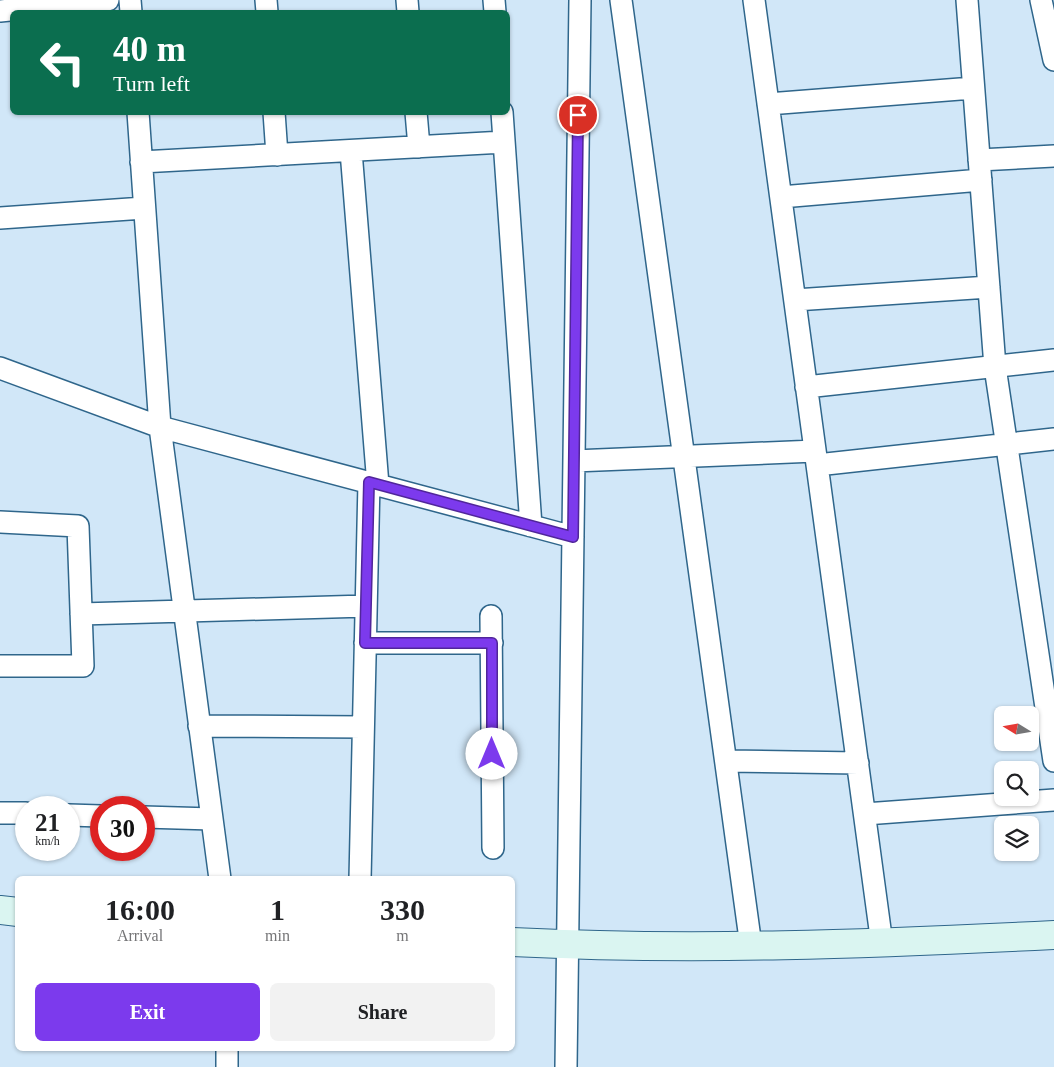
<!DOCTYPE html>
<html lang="en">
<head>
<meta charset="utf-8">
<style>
  :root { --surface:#fff; --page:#f2f2f2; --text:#202124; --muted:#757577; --accent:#7c3aed }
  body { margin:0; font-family:Georgia,serif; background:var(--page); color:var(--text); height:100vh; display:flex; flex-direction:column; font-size:19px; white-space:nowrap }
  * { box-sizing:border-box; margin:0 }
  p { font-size:16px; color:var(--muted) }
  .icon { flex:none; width:28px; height:28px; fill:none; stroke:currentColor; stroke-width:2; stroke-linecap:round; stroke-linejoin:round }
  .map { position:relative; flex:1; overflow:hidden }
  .side { position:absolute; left:15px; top:876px; width:500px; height:175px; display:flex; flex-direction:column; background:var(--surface); border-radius:8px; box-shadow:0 1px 4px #0004 }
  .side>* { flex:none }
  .banner { position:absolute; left:10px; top:10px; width:500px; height:105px; border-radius:8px; box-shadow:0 1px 4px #0004; background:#0b6e4f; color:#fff; overflow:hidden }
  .needle { width:32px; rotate:281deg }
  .fabs { position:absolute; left:994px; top:706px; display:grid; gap:10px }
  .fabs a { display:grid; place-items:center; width:45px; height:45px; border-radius:8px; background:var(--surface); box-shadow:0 1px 4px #0004; font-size:25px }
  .speed { position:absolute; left:15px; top:796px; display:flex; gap:10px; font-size:25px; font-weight:700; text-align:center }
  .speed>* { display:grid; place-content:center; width:65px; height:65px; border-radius:50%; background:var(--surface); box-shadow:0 1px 4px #0004; line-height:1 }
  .speed small { font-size:12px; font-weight:400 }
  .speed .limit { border:8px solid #d22; background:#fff; color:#111 }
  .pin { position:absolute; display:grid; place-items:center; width:42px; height:42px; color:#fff; margin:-21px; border:2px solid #fff; border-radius:50%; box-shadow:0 1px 5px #0007 }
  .me { position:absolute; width:55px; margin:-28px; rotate:0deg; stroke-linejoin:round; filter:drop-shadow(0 0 4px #0008) }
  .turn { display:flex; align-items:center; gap:18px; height:105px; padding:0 20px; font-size:22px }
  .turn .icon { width:65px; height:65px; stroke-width:2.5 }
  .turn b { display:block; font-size:35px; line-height:42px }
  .eta { display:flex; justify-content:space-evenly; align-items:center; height:85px; text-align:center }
  .eta b { font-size:30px; font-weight:700; line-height:35px }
  .action { display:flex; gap:10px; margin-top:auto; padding:10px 20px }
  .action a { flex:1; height:58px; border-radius:8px; background:var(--accent); color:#fff; font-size:20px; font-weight:700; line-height:58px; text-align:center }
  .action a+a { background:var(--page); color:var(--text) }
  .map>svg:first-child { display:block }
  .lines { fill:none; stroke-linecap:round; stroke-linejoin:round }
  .street-casing { stroke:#2f668b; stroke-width:24 }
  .secondary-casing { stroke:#2f668b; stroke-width:30 }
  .street { stroke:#fff; stroke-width:21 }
  .secondary { stroke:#daf5f1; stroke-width:28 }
  .route-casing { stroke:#51269a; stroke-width:12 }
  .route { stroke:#7c3aed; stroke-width:9 }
</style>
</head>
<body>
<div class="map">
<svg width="1054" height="1067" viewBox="0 0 1054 1067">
  <rect width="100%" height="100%" fill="#d1e7f8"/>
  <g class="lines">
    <!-- street casing -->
    <g class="street-casing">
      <path id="street" d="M130,0L131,12
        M266,0L267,12
        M407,0L408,12
        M494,0L495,12
        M621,0L751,946
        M754,0L882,944
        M967,0L995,367L1054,761
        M1041,0L1054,60
        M0,11L108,0
        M768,104L973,88
        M138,112L160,427L220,879
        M274,112L277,155
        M416,112L419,147
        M502,112L531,526
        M351,151L378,485
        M979,160L1054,156
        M141,162L504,142
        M781,197L981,180
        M0,218L144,208
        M795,300L989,287
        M0,368L160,427L573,537
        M806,387L1054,360
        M574,461L815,451
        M817,465L1054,439
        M0,522L78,526L83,666H0
        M81,614L366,606
        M491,616L493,848
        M365,643H492
        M199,726L363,727
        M726,761L858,763
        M0,813H26
        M865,814L1054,800
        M69,815L101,816
        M144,817L212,819
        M360,879L369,482
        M227,1049V1067
        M566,1067L580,0"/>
    </g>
    <!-- secondary casing -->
    <g class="secondary-casing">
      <path id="secondary" d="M0,910L18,912
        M512,942C693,951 874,944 1054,935"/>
    </g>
    <!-- street -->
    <use href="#street" class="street"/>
    <!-- secondary -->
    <use href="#secondary" class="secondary"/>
  </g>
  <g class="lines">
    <!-- route casing -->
    <g class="route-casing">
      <path id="route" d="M492,754V643H365L369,482L573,537L578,115"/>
    </g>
    <!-- route -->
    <use href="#route" class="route"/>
  </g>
</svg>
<div class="fabs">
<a><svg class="needle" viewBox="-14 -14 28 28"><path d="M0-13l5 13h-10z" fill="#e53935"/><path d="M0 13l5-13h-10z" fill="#757577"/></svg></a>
<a><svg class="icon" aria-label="search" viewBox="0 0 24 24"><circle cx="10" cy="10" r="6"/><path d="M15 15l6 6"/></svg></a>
<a><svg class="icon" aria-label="layers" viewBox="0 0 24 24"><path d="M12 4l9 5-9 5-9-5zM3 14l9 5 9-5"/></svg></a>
</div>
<div class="speed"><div>21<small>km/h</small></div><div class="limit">30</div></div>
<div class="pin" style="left:578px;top:115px;background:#d93025"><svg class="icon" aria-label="arrive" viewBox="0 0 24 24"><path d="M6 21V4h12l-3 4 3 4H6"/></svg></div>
<svg class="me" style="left:492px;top:754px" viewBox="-20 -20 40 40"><circle r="19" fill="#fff"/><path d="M0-13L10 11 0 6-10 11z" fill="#7c3aed"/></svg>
<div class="banner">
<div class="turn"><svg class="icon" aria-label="left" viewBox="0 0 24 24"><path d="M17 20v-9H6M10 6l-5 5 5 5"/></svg><div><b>40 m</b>Turn left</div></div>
</div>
<section class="side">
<div class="eta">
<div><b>16:00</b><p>Arrival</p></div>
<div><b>1</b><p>min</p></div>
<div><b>330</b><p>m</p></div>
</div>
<div class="action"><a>Exit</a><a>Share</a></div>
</section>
</div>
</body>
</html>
